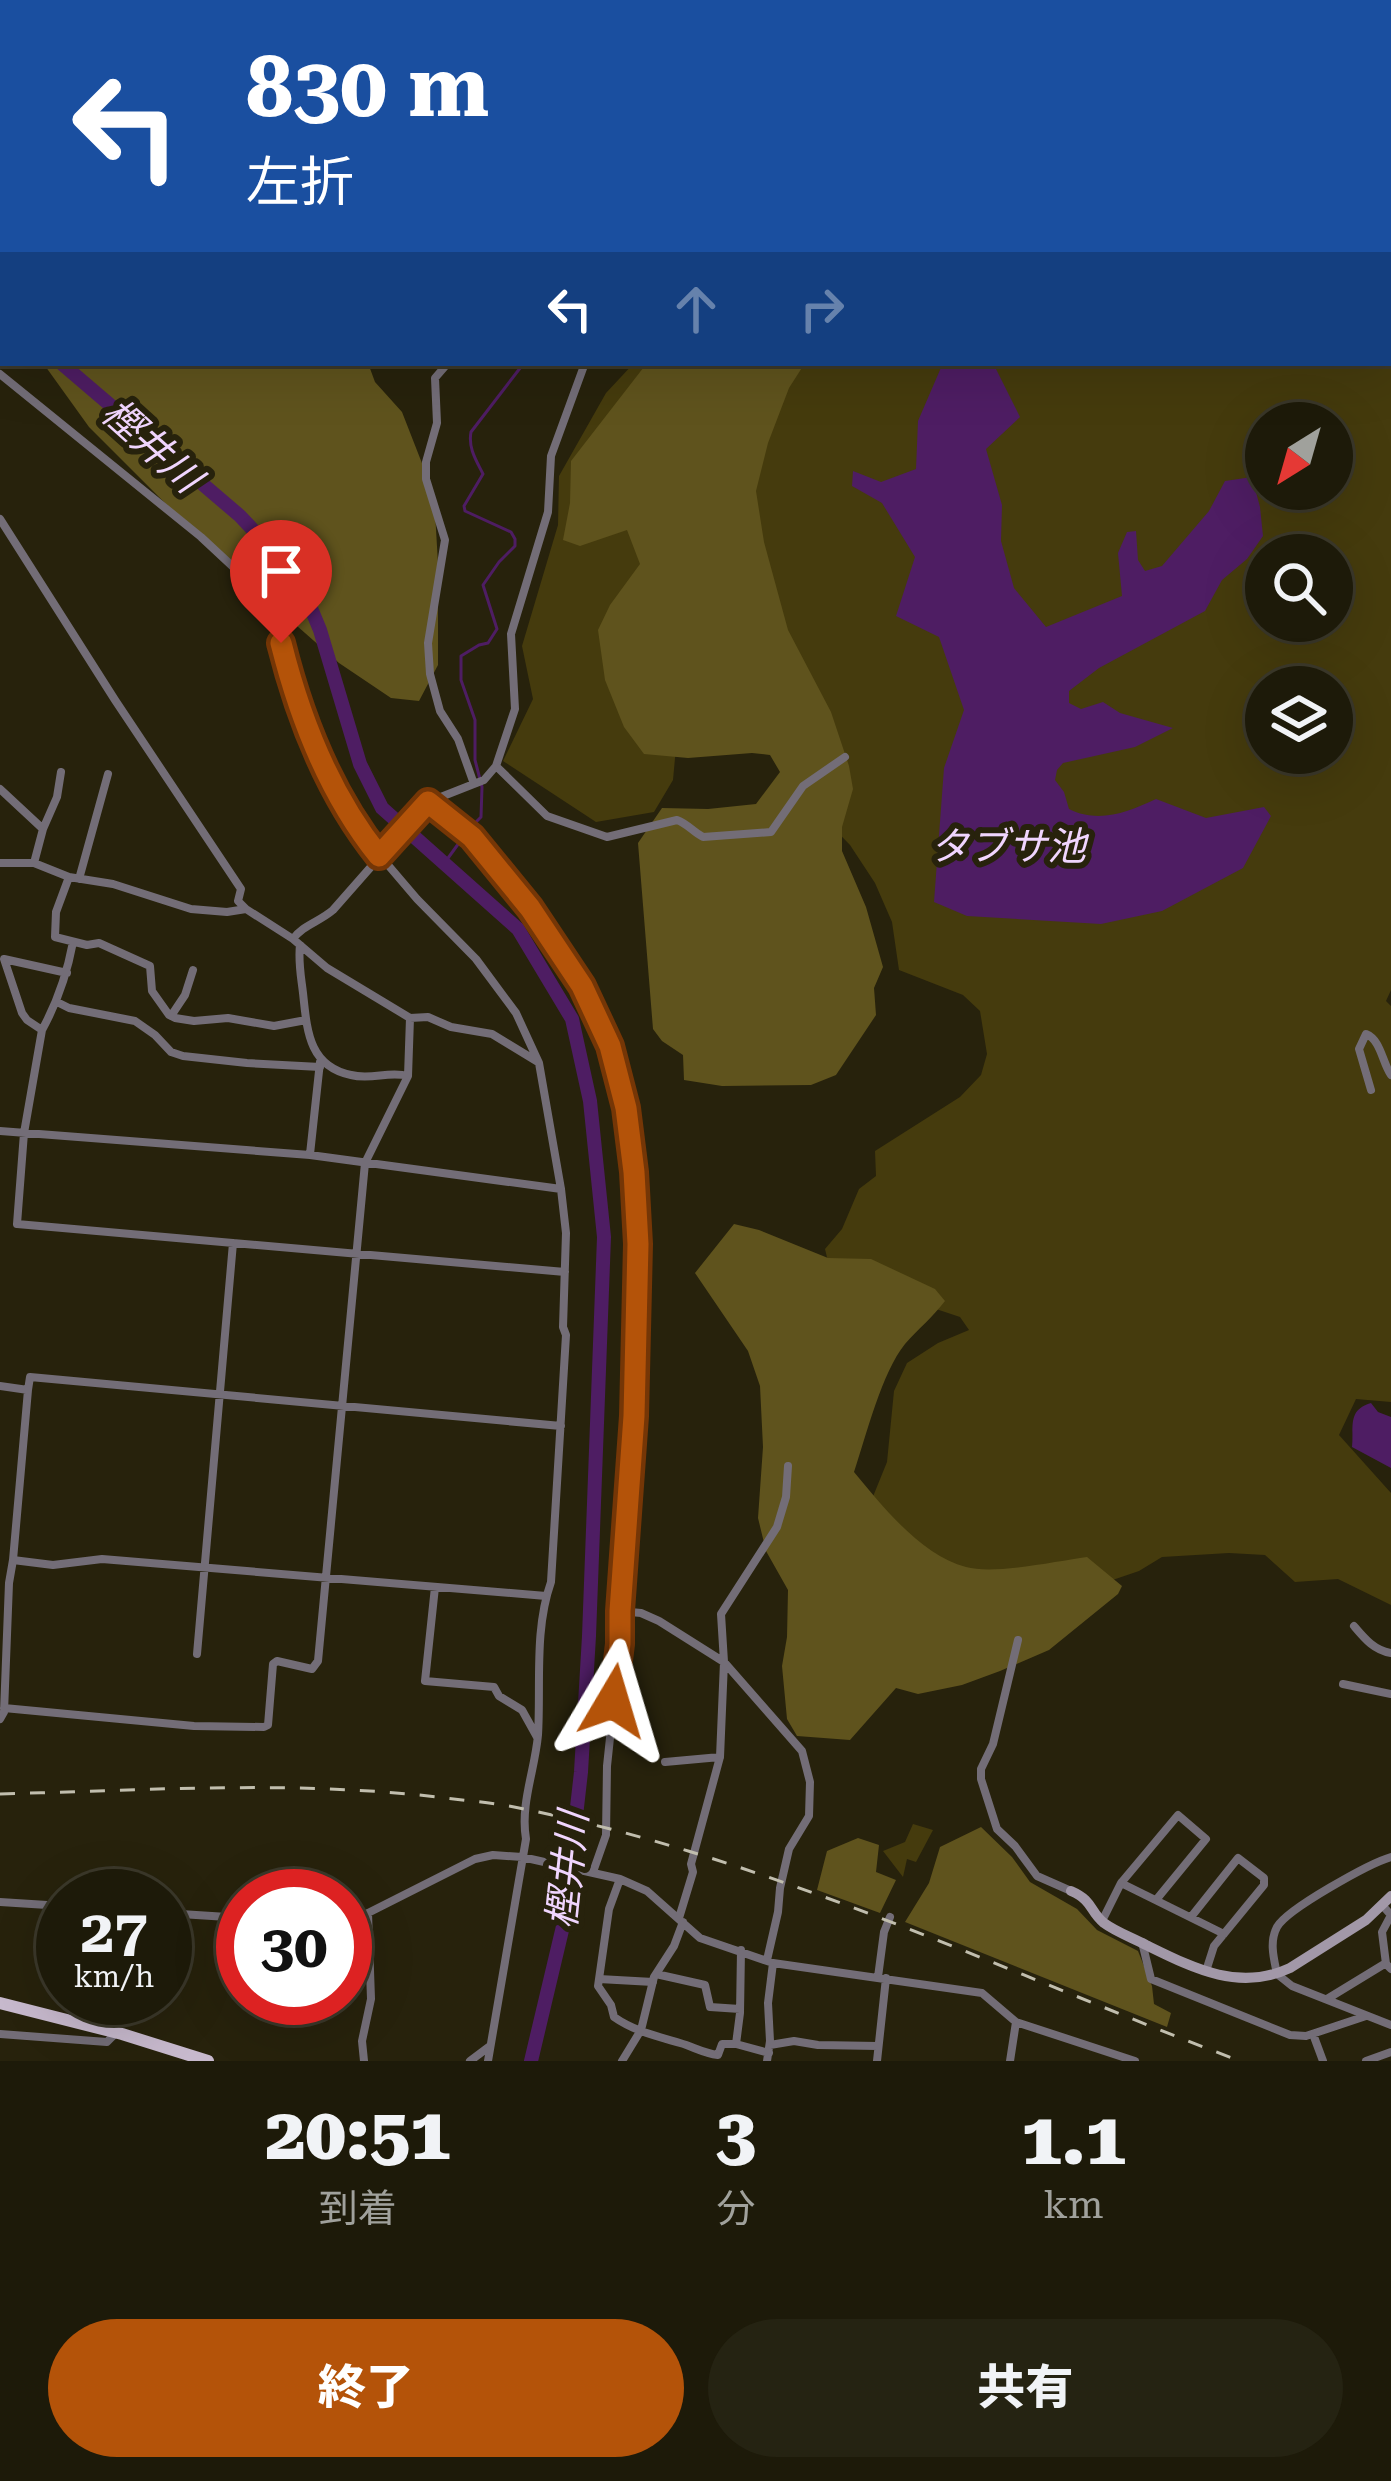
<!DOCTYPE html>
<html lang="ja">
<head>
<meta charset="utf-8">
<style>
  :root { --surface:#1d1a09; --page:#252312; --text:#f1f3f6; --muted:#a0a19c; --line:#3b382a; --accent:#b45309 }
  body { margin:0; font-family:"Roboto Serif","Noto Sans JP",serif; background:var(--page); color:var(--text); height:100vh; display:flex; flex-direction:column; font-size:45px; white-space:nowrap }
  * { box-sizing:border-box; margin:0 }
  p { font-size:39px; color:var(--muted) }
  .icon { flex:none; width:66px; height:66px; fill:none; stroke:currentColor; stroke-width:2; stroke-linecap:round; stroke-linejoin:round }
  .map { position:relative; height:2061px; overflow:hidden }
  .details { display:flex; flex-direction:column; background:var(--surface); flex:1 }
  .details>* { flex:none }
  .banner { position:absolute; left:0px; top:0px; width:1392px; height:366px; box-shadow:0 12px 48px #0002,0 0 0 3px var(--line); background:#1a4fa0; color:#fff; overflow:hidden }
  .needle { width:78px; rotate:217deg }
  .controls { position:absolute; left:1245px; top:402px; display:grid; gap:24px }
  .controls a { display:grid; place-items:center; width:108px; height:108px; border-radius:50%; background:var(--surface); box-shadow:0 12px 48px #0002,0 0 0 3px var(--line); font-size:60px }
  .speed { position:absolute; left:36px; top:1869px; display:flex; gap:24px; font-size:60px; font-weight:700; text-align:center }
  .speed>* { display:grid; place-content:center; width:156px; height:156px; border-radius:50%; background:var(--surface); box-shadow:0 12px 48px #0002,0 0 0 3px var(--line); line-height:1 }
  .speed small { font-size:30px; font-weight:400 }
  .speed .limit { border:18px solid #d22; background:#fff; color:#111 }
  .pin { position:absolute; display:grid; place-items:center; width:102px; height:102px; color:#fff; margin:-123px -51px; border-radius:50% 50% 50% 0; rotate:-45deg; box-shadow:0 0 12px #0007 }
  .pin .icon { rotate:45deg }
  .me { position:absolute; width:132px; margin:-66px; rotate:7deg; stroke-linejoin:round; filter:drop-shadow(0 0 9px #0008) }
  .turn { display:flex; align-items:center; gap:42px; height:252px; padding:0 48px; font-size:54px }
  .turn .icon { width:156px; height:156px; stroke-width:2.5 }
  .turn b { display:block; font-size:84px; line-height:102px }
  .lanes { display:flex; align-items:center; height:114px; padding:0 48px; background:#0003; justify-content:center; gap:60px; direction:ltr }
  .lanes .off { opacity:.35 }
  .eta { display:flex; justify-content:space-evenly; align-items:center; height:204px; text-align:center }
  .eta b { font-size:72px; font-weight:800; line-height:84px }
  .button { display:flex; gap:24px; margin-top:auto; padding:24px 48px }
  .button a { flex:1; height:138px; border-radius:72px; background:var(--accent); color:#fff; font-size:48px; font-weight:800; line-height:138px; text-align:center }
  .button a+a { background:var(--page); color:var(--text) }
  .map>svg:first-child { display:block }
  .green { fill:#453b0d; fill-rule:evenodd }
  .forest { fill:#5f531d }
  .water { fill:#4e1d63 }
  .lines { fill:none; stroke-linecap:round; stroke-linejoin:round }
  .stream { stroke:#4e1d63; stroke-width:3 }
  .river { stroke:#4e1d63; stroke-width:14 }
  .street { stroke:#736d77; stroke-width:8 }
  .secondary { stroke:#a298a8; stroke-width:10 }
  .primary { stroke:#c7b9cd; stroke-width:12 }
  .rail { stroke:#c1beae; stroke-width:3; stroke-dasharray:15 15; stroke-linecap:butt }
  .route-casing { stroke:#753606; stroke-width:30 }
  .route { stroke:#b45309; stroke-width:21 }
  .labels { text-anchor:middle; stroke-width:12; stroke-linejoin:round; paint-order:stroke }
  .water-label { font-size:39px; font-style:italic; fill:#f0d5fe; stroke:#27220c }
</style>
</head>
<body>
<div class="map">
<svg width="1391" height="2061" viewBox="0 0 1391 2061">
  <rect width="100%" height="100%" fill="#27220c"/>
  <!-- green -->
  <path class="green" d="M827,0H1391V990L1386,1001L1391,1006V1402L1356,1399L1339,1435L1391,1493V1605L1338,1579L1295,1582L1265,1555L1229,1553L1162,1557L1139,1571L1045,1603L855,1541L887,1462L894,1391L907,1363L938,1343L969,1330L960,1317L831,1274L825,1249L842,1229L859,1189L876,1176L875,1151L960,1097L981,1075L987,1054L980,1011L963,995L899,970L892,922L875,883L850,845L819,813L814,752L679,715L673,780L654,812L596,822L503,761L533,699L522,646L558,525L559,476L606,393L634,363H1389V3H825ZM1266,423H1332V489H1266ZM1266,555H1332V621H1266ZM1266,687H1332V753H1266Z
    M913,1824L933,1830L916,1862L907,1859L903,1877L883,1851L905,1842Z"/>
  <!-- forest -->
  <path class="forest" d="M0,0H170L171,3H3V298L0,293Z
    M204,0H561L562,3H202Z
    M43,363H368L375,382L402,412L434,494L438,564V665L419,701L391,698L339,663L221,559L89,427Z
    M647,363H805L789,388L768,443L756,491L764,542L788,630L831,712L849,766L853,789L842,827V851L866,907L883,967L874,988L876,1015L836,1075L811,1085L722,1086L684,1080L683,1055L662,1041L653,1029L638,843L662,808L708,809L756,804L780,772L770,755L752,753L688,758L644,754L624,727L605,680L598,630L610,605L640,564L627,530L580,546L563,540L570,503L571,461Z
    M734,1224L759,1230L828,1258L871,1259L935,1289L945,1301C933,1317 918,1329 905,1344C882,1372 866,1436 854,1472C882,1506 922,1556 966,1567C994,1575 1057,1561 1087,1557L1122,1586L1118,1594L1049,1650L1000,1671L962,1685L918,1694L896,1688L850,1740L797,1736L787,1719L782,1666L787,1637L788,1590L766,1551L758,1518L763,1447L760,1386L748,1351L695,1273Z
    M981,1827L1012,1857L1030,1882L1077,1909L1097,1930L1138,1951L1152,1986L1154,2004L1171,2013L1167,2027L905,1922L929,1883L940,1847Z
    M858,1838L879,1845L876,1872L896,1880L880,1913L817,1890L827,1851Z"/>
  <!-- water -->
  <path class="water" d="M943,363H993L1020,417L986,449L1002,505L1001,541L1014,588L1046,627L1122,596L1118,553L1127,532L1136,531L1138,560L1145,571L1162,566L1209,511L1225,481L1252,477L1260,507L1263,536L1247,559L1222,580L1205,611L1099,668L1069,691V703L1081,709L1103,702L1120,713L1173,728L1135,747L1063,763L1057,770L1055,780L1064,792L1069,809C1099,824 1128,812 1156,799L1206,818L1264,807L1271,816L1243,868L1162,911L1101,924L967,916L934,902L944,768L964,710L939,637L896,616L915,557L882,503L852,486L853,471L881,482L916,469L918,421Z
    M1371,1403L1378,1412L1391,1417V1468L1352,1447C1354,1427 1347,1410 1371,1403Z"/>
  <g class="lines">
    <!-- stream -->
    <path class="stream" d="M575,0L577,3
      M470,828L481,817L482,787L475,760V720L461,680V656L479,645L488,643L497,629L483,585L499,562L515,546V539L511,532L465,511L464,506L483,474C476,460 468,448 471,432L524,363
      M443,865L464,836"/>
    <!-- river -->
    <path class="river" d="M0,317L3,319
      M61,363L240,516L283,562L310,606L320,630L360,764L382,808L518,929L572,1019L590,1101L604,1237L589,1636L581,1772L564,1922L531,2061"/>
    <!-- street -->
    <path class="street" d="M482,3L484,0
      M629,3L630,0
      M692,3L694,0
      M448,363L435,378L437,423L426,462V479L445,540L428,643L430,674L440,711L458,739L474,784
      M0,374L201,537L245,578L260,600L281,643L321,765L359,831L417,899L476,959L516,1013L539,1063L561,1189L566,1233L563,1327L566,1335L551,1582C534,1630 541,1685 538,1735C535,1770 520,1804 526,1839L488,2061
      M0,519L115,700L241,889L238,901L246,909
      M496,766L547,816L607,837L677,820C688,824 693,832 703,837L771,832L803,786L845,757
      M0,789L43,829L34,863L69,877L113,884L191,909L227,912L246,909L293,939L327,968L410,1018L428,1017L451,1027L492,1034L538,1062
      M428,802L472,837L530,908L582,986L610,1046L626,1108L634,1172L638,1244L634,1416L620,1611V1644L607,1766L606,1835L593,1872
      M43,829L57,797L61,772
      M0,863H34
      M69,877L56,912L55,937L87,945L99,943L150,966L152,991L169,1015L175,1018L194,1021L228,1018L274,1026L306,1020
      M79,879L108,774
      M293,939C303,925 319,922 333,910L428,802L484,780L496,766L515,709L511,634L548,512L551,456L585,363
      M300,945C298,962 301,976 303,993C307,1029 308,1066 351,1075C371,1080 389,1071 408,1076
      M67,973L4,959L22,1013L27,1020L42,1030C58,1001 67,974 73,942
      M57,1002L69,1008L135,1021L155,1035L171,1052L183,1056L247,1063L320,1067
      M171,1016L185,995L193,970
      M42,1030L24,1133L17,1224L565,1272
      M1371,1090L1359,1049L1366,1034C1381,1040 1382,1062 1391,1075
      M0,1131L310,1155L561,1189
      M310,1154L320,1062
      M0,1386L28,1390L13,1560L53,1565L102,1559L546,1596
      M28,1390L30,1377L561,1426
      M435,1587L425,1681L494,1687L499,1696L522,1710L537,1737
      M620,1611L641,1613L659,1621L724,1662L802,1751L810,1782L809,1816L789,1849L780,1888L778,1912L767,1960
      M1354,1626C1365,1639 1374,1650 1391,1653
      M1018,1640L993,1744L981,1769V1779L997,1829L1015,1846L1037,1876L1071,1891
      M197,1654L233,1243
      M1343,1684L1391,1694
      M4,1708L194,1726L264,1727L268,1725L273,1664L277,1661L312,1669L318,1661L365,1163L408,1076L410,1018
      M0,1719L4,1712L9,1583L13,1560
      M665,1762L720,1757
      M1391,1857C1370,1863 1287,1909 1277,1927C1269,1942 1274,1959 1277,1974L1292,1986L1391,2025
      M620,1879L609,1909L598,1986L611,2005L614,2017C634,2031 656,2036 680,2043C694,2047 703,2053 718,2055L722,2044H736L769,2053
      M1121,1883L1224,1934
      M0,1902L63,1906
      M1383,1906L1391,1915L1382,1932L1386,1964L1391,1969
      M165,1913L243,1918
      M1191,1917L1238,1858L1264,1878V1885L1214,1946L1206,1971
      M679,1918L693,1872L691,1864L720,1757L724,1662L721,1614L777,1527L786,1497L788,1466
      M345,1921L368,1913L475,1859L493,1855L522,1857L620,1879L647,1891L700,1938L773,1963L982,1993L1016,2022L1135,2061
      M1102,1921L1121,1883L1178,1815L1206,1839L1156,1900
      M1142,1942L1151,1979L1290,2035L1306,2036L1366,2016
      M656,1974L705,1985L710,2007L740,2009
      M878,1977L884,1932L890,1917
      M599,1979L653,1982
      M1327,1999L1386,1963
      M0,2034L107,2042L115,2034
      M1313,2034L1323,2061
      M736,2044L740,2013L741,1950
      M770,2045L794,2041L818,2045L878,2046
      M364,2061L362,2041L371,1999L368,1913
      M470,2061L490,2046
      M622,2061L641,2030L654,1977L674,1946L683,1922
      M767,2061L770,2041L768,2003L773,1963
      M877,2061L886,1978
      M1010,2061L1016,2022
      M1366,2061L1391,2052"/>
    <!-- secondary -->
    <path class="secondary" d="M1071,1891C1094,1901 1089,1911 1104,1923C1116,1932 1133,1938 1146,1945C1193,1968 1239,1992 1290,1968L1366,1920L1391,1896"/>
    <!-- primary -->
    <path class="primary" d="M0,2003L122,2034L208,2061"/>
    <!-- rail -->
    <path class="rail" d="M0,1794C149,1790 298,1780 446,1798C470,1801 495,1803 519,1808C770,1858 1002,1971 1240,2061"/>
  </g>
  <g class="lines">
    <!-- route casing -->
    <g class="route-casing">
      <path id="route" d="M281,643C300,719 329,794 379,856L428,802L472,837L530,908L582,986L610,1046L626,1108L634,1172L638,1244L634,1416L620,1611V1644L613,1701"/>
    </g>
    <!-- route -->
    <use href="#route" class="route"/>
  </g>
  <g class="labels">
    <!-- water labels -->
    <g class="water-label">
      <text transform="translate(152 445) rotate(42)" y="14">樫井川</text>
      <text x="1008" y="860">タブサ池</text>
      <text transform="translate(567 1870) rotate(-84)" y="14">樫井川</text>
    </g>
  </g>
</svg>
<div class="controls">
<a><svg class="needle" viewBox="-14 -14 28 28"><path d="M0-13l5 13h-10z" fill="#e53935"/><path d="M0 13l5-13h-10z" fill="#a0a19c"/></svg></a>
<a><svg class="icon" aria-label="search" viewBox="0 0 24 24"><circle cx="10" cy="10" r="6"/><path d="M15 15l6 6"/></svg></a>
<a><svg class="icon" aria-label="layers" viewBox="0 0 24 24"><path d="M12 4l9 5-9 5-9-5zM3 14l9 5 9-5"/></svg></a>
</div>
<div class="speed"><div>27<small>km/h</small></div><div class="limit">30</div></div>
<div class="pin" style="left:281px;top:643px;background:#d93025"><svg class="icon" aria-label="arrive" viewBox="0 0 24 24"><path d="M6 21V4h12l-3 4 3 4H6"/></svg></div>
<svg class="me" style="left:613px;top:1701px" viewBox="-20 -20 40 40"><path d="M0-17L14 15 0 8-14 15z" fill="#b45309" stroke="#fff" stroke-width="4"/></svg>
<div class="banner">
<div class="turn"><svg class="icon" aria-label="left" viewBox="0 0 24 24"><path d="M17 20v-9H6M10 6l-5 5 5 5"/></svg><div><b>830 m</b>左折</div></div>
<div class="lanes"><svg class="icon" aria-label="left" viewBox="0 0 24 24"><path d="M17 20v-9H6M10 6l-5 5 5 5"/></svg><svg class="icon off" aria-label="ahead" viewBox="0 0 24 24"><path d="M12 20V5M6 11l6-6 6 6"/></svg><svg class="icon off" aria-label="right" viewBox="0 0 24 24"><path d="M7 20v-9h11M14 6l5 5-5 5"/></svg></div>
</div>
</div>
<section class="details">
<div class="eta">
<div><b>20:51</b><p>到着</p></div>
<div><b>3</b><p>分</p></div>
<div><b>1.1</b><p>km</p></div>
</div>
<div class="button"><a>終了</a><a>共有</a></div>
</section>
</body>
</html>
